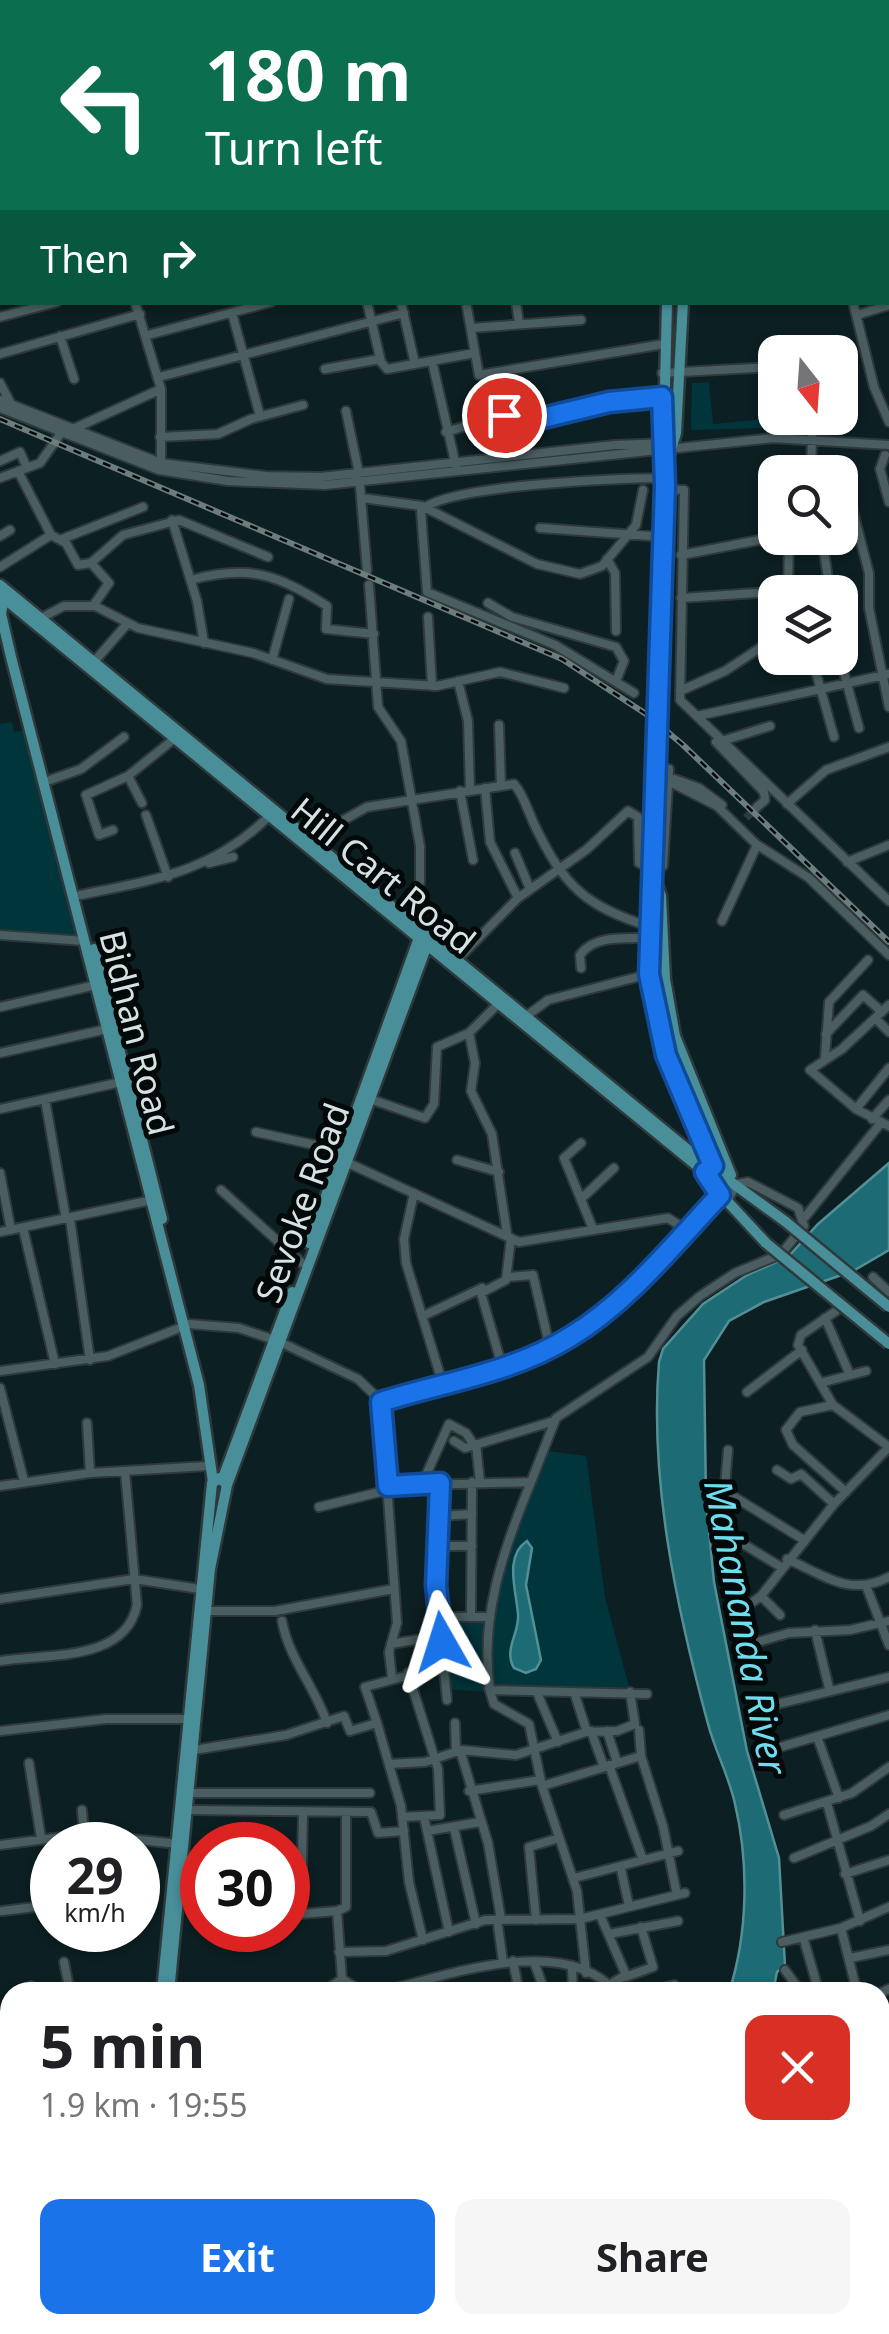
<!DOCTYPE html>
<html lang="en">
<head>
<meta charset="utf-8">
<style>
  :root { --surface:#fff; --page:#f6f6f6; --text:#202124; --muted:#757577; --accent:#1a73e8 }
  body { margin:0; font-family:"Noto Sans",sans-serif; background:var(--page); color:var(--text); height:100vh; display:flex; flex-direction:column; font-size:38px; white-space:nowrap }
  * { box-sizing:border-box; margin:0 }
  p { font-size:32px; color:var(--muted) }
  .icon { flex:none; width:55px; height:55px; fill:none; stroke:currentColor; stroke-width:2; stroke-linecap:round; stroke-linejoin:round }
  .map { position:relative; flex:1; overflow:hidden }
  .drawer { position:absolute; left:0px; top:1982px; width:890px; height:352px; display:flex; flex-direction:column; background:var(--surface); border-radius:30px 30px 0 0; box-shadow:0 2px 8px #0004 }
  .drawer>* { flex:none }
  .banner { position:absolute; left:0px; top:0px; width:890px; height:305px; box-shadow:0 2px 8px #0004; background:#0b6e4f; color:#fff; overflow:hidden }
  .needle { width:65px; rotate:163deg }
  .controls { position:absolute; left:758px; top:335px; display:grid; gap:20px }
  .controls a { display:grid; place-items:center; width:100px; height:100px; border-radius:20px; background:var(--surface); box-shadow:0 2px 8px #0004; font-size:50px }
  .speed { position:absolute; left:30px; top:1822px; display:flex; gap:20px; font-size:50px; font-weight:700; text-align:center }
  .speed>* { display:grid; place-content:center; width:130px; height:130px; border-radius:50%; background:var(--surface); box-shadow:0 2px 8px #0004; line-height:1 }
  .speed small { font-size:25px; font-weight:400 }
  .speed .limit { border:15px solid #d22; background:#fff; color:#111 }
  .pin { position:absolute; display:grid; place-items:center; width:85px; height:85px; color:#fff; margin:-42px; border:5px solid #fff; border-radius:50%; box-shadow:0 2px 10px #0007 }
  .me { position:absolute; width:110px; margin:-55px; rotate:354deg; stroke-linejoin:round; filter:drop-shadow(0 0 8px #0008) }
  .turn { display:flex; align-items:center; gap:35px; height:210px; padding:0 40px; font-size:45px }
  .turn .icon { width:130px; height:130px; stroke-width:2.5 }
  .turn b { display:block; font-size:70px; line-height:85px }
  .then { display:flex; align-items:center; height:95px; padding:0 40px; background:#0003; gap:20px; font-size:38px }
  .round { display:grid; place-items:center; flex:none; width:105px; height:105px; border-radius:20px; background:var(--page) }
  .headline { display:flex; align-items:center; justify-content:space-between; height:170px; padding:0 40px }
  h1 { font-size:60px; font-weight:700; line-height:75px }
  .button { display:flex; gap:20px; margin-top:auto; padding:20px 40px }
  .button a { flex:1; height:115px; border-radius:20px; background:var(--accent); color:#fff; font-size:40px; font-weight:700; line-height:115px; text-align:center }
  .button a+a { background:var(--page); color:var(--text) }
  .map>svg:first-child { display:block }
  .green { fill:#00353b }
  .water { fill:#1c6b75; stroke:#548f96; stroke-width:2.5 }
  .lines { fill:none; stroke-linecap:round; stroke-linejoin:round }
  .minor-tunnel { stroke:#2a3c3f; stroke-width:8; stroke-dasharray:8 4; stroke-linecap:butt }
  .minor-casing { stroke:#2f393b; stroke-width:12 }
  .major-casing { stroke:#2f393b; stroke-width:15 }
  .minor { stroke:#4a5e61; stroke-width:8 }
  .major { stroke:#488f99; stroke-width:10 }
  .rail-casing { stroke:#6d7c7f; stroke-width:6 }
  .rail { stroke:#030809; stroke-width:2.5; stroke-dasharray:8; stroke-linecap:butt }
  .major-bridge-casing { stroke:#2f393b; stroke-width:15; stroke-linecap:butt }
  .major-bridge { stroke:#488f99; stroke-width:10 }
  .route-casing { stroke:#114b97; stroke-width:25 }
  .route { stroke:#1a73e8; stroke-width:18 }
  .labels { text-anchor:middle; stroke-width:10; stroke-linejoin:round; paint-order:stroke }
  .street-label { font-size:35px; fill:#d6e2e4; stroke:#030809 }
  .water-label { font-size:38px; font-style:italic; fill:#6edeee; stroke:#030809 }
</style>
</head>
<body>
<div class="map">
<svg width="889" height="2334" viewBox="0 0 889 2334">
  <rect width="100%" height="100%" fill="#0c1f22"/>
  <!-- green -->
  <path class="green" d="M709,382L713,424L767,419V428L691,430L692,383Z
    M12,722L14,732L25,730L82,939L0,932V724Z
    M547,1451L586,1456L605,1597L629,1687L601,1691L503,1688L491,1682V1642L506,1549Z
    M443,1619L487,1621L486,1692L448,1689Z"/>
  <!-- water -->
  <path class="water" d="M889,1163V1250L853,1271L764,1302L729,1321L704,1360L706,1499L714,1582L747,1751L779,1858L785,1966L777,1972L773,1992H729C748,1934 749,1863 735,1804C729,1776 715,1751 708,1724C677,1610 649,1481 659,1362L663,1349L703,1304L747,1275L788,1257L818,1224Z
    M527,1541L532,1548L526,1585L541,1660L536,1669L526,1673L514,1668C503,1649 520,1633 518,1614C516,1589 504,1556 527,1541Z"/>
  <g class="lines">
    <!-- minor-tunnel -->
    <path class="minor-tunnel" d="M746,818L756,808"/>
    <!-- minor casing -->
    <g class="minor-casing">
      <path id="minor" d="M33,0L34,2
        M357,0L358,2
        M410,0L411,2
        M469,0L470,2
        M530,0L531,2
        M758,0V2
        M805,0V2
        M132,2L138,0
        M331,2L339,0
        M871,2V0
        M0,105H2
        M888,121H889
        M888,165L889,164
        M0,178H2
        M0,223L2,222
        M0,249L2,248
        M0,294L2,293
        M135,302L161,389V464
        M367,302L381,362L387,369L475,353
        M401,302L415,364
        M466,302L479,375L664,344
        M516,302L519,323
        M853,302L874,387L889,422
        M232,313L260,416
        M857,315L889,305
        M0,317L57,302
        M471,328L581,320
        M148,335L271,302
        M60,336L74,379
        M0,354L140,314
        M432,361L456,466
        M325,369L380,359
        M662,373L775,367
        M159,377L404,313
        M0,383L11,404
        M0,400L161,463L266,476L321,477L615,445L666,443
        M0,408L159,470L228,481L325,485L773,438L889,445
        M346,411L359,474L367,570
        M73,429L161,389
        M446,432L503,415L517,424L609,402L661,397
        M160,437L218,434L251,419L303,405
        M885,455L880,469L889,502
        M0,461L20,452L27,468
        M841,465L869,573V608L889,707
        M18,471L51,535
        M811,472L812,437
        M0,478L40,463L61,433
        M665,489L684,490L680,700L889,901
        M362,498L422,506L537,564L580,574L602,566L636,525L643,490
        M172,520L197,601L204,643
        M540,528L651,536
        M0,536L10,530
        M822,538L830,592
        M62,539L143,507
        M681,555L775,537
        M607,559L615,573L616,631
        M91,563L109,583L93,606
        M0,567L51,535L66,543L78,565L91,563L123,535L179,520L268,557
        M191,580C250,564 278,575 327,606L326,629L374,634
        M369,585L378,707L401,741L420,846V882L398,914
        M681,598L788,591L789,538
        M488,603L512,617L616,647L624,661L616,681
        M428,617L432,686
        M39,619L64,606H95L138,628L253,653L327,679L437,686L500,672L564,688
        M812,658L834,737
        M840,658L859,728
        M272,660L289,599
        M93,663L127,624
        M458,681L468,721L470,790
        M680,691L725,671L775,638
        M634,693L555,645L427,592L421,511C441,485 624,478 664,478
        M697,716L889,674
        M499,725L501,786
        M722,741L770,726
        M716,742L764,792L765,800L756,808
        M128,776L142,803
        M674,779L699,788L722,805
        M50,780L81,769L124,737
        M668,781L717,806L756,844L809,878L889,955
        M485,788L490,842L518,898
        M460,791L473,860
        M787,804L826,770L889,747
        M146,815L168,877
        M113,830L99,835L86,795L128,776L174,739
        M308,840L367,807L514,784C524,795 528,812 535,826C564,886 585,906 648,926
        M515,853L530,889
        M847,862L889,845
        M209,863L233,857
        M80,895C154,880 212,872 268,817
        M722,921L757,845
        M0,935L85,941
        M456,961L518,898L586,850L628,811L638,817L639,863L653,870L663,866L669,769
        M581,968L580,955C594,935 626,938 648,938
        M889,1005L842,1049L810,1070L856,1109L889,1126
        M0,1007L96,985
        M525,1017L548,1000L649,974
        M875,1018L889,1032
        M469,1033L475,1063L471,1091L492,1134L507,1234
        M826,1034L863,995L882,1012
        M0,1053L107,1029
        M825,1057L829,1002L868,960
        M45,1099L66,1219
        M370,1099L425,1118L434,1104L437,1047L469,1033L497,1005
        M0,1109L121,1082
        M856,1109L889,1068
        M872,1119L889,1100
        M256,1132L342,1151
        M581,1143L564,1158L593,1229
        M457,1160L499,1172
        M346,1162L519,1242L668,1218L687,1230
        M0,1173L11,1230
        M221,1190L302,1263
        M414,1193L404,1239L406,1263L444,1388
        M582,1198L614,1168
        M805,1217L880,1124
        M70,1219L90,1360
        M23,1228L55,1364
        M0,1232L152,1200
        M507,1277L533,1275L550,1348
        M873,1277L889,1292
        M836,1311L801,1335L798,1345L833,1405L889,1447
        M423,1316L482,1288
        M825,1318L850,1375
        M189,1324L239,1328L275,1340
        M282,1343L358,1379L381,1401L397,1623L389,1652L392,1677
        M502,1366L481,1293L506,1280L511,1238
        M0,1371L108,1356L182,1327
        M820,1383L866,1371
        M0,1388L24,1481
        M747,1392L802,1350
        M381,1401L460,1383L574,1335L657,1264L721,1195
        M833,1405L800,1412L786,1430L793,1445L846,1492
        M87,1423L90,1473
        M454,1441L465,1448L554,1421
        M476,1444L480,1482
        M728,1450L721,1534L755,1642
        M777,1470L791,1479L801,1474L834,1504
        M531,1482C504,1548 479,1618 490,1690L647,1694
        M440,1483L436,1585L447,1700
        M422,1484L449,1424L466,1433L474,1445
        M0,1486L90,1473L207,1466
        M388,1486L531,1482L556,1418L648,1357L677,1316L700,1296L735,1273L781,1254L804,1226L798,1208L748,1182L737,1184L727,1201
        M723,1490L804,1540
        M319,1507L388,1490
        M440,1516L472,1514
        M740,1542L781,1567
        M437,1546H472
        M787,1559C826,1576 849,1597 889,1577
        M867,1588L889,1645
        M761,1596L780,1615
        M0,1599L134,1579L200,1589
        M743,1609L761,1596L834,1504L889,1447
        M206,1611H275L393,1589
        M471,1615L472,1482
        M441,1617H490
        M282,1621C289,1659 315,1687 327,1723
        M815,1630L829,1688
        M391,1644L421,1639
        M740,1647L789,1633L850,1630L889,1621
        M0,1661C46,1653 125,1663 137,1605L125,1471
        M489,1688L494,1704L529,1724L542,1786L577,1891L586,1973
        M538,1695L558,1742
        M575,1695L587,1732
        M757,1709L889,1677
        M377,1723L365,1687L444,1666
        M455,1723L456,1751
        M639,1730L641,1756
        M0,1731L106,1719H189
        M591,1731L604,1767
        M607,1731L617,1762
        M818,1739L839,1798
        M194,1750L286,1735L344,1716L350,1731L377,1723L401,1806L409,1882L423,1940
        M460,1750L488,1843L501,1919
        M757,1754L889,1715
        M29,1763L41,1838
        M389,1764L425,1762L461,1750L516,1755L586,1732L617,1731L635,1724L630,1692
        M609,1765L643,1860
        M542,1786L641,1756L663,1826L677,1895
        M469,1791L540,1780
        M190,1793H370
        M827,1803L860,1921
        M82,1810L84,1834
        M188,1810L371,1812L378,1833L404,1831
        M784,1815L852,1793L889,1767
        M403,1817L440,1815L438,1769L408,1673
        M424,1817L449,1932
        M454,1828L476,1924
        M427,1831L480,1822
        M0,1845L84,1834L178,1844
        M794,1858L871,1826L889,1814
        M621,1869L629,1906
        M845,1874L889,1860
        M574,1878L678,1851
        M180,1884L202,1888
        M2,1911L52,1905
        M337,1911L346,1907V1812
        M301,1914L303,1813
        M288,1915L337,1911L342,1979L363,1992
        M600,1915L626,1975L609,1985
        M497,1919L503,1962
        M536,1920L529,1847L559,1838
        M609,1934L678,1921
        M804,1940L819,1992
        M782,1942L841,1928
        M339,1952L386,1951L485,1920L580,1919L685,1893
        M850,1958L889,1950
        M513,1961L519,1992
        M64,1962L70,1992
        M534,1962L545,1992
        M572,1969L573,1992
        M785,1970L801,1992
        M625,1977L653,1967L641,1927
        M31,1986L33,1992
        M323,1992L342,1979
        M380,1992C443,1977 562,1931 616,1992
        M648,1992L674,1985
        M857,1992L841,1928L889,1907
        M880,1993L889,1989
        M880,2025L889,2022
        M880,2049L889,2047
        M0,2077L10,2073
        M880,2078L889,2098
        M880,2121L886,2122L889,2132
        M6,2142L10,2161
        M10,2186V2225
        M880,2186L889,2185
        M880,2228L889,2230
        M0,2247H10
        M880,2255L889,2254
        M880,2274L889,2275
        M880,2303L889,2305
        M0,2313L10,2312
        M603,2325V2334
        M862,2330L884,2334
        M73,2334L72,2327L85,2325
        M221,2334L254,2325
        M339,2334L363,2325
        M454,2334L477,2325
        M526,2334L538,2330L540,2325
        M750,2334L752,2325
        M803,2334L809,2325
        M825,2334L827,2325"/>
    </g>
    <!-- major casing -->
    <g class="major-casing">
      <path id="major" d="M682,2V0
        M663,470L667,302
        M663,514L668,459L676,433L683,302
        M0,585L698,1158L786,1222
        M0,595L702,1170L727,1201
        M4,595L1,614L11,657L199,1385L213,1482
        M653,859L649,974L666,1055L727,1201L766,1243
        M654,875L661,896L665,979L675,1036L731,1175
        M94,949L162,1219
        M309,1243L420,935
        M223,1478L292,1292
        M227,1485L427,945
        M162,1992L212,1483L220,1478L227,1485L210,1569L169,1992
        M136,2334L137,2325"/>
    </g>
    <!-- minor -->
    <use href="#minor" class="minor"/>
    <!-- major -->
    <use href="#major" class="major"/>
    <!-- rail casing -->
    <g class="rail-casing">
      <path id="rail" d="M0,419L562,659L646,714L682,744L889,942"/>
    </g>
    <!-- rail -->
    <use href="#rail" class="rail"/>
    <!-- major-bridge casing -->
    <g class="major-bridge-casing">
      <path id="major-bridge" d="M653,859L663,514
        M786,1222L889,1307
        M766,1243L889,1344"/>
    </g>
    <!-- major-bridge -->
    <use href="#major-bridge" class="major-bridge"/>
  </g>
  <g class="lines">
    <!-- route casing -->
    <g class="route-casing">
      <path id="route" d="M442,1642L436,1585L440,1483L388,1486L381,1402C444,1382 512,1373 570,1337C628,1302 674,1244 720,1195L705,1172L713,1166L666,1055L649,974L665,486L662,397L609,402L518,424L504,415"/>
    </g>
    <!-- route -->
    <use href="#route" class="route"/>
  </g>
  <g class="labels">
    <!-- street labels -->
    <g class="street-label">
      <text transform="translate(383 876) rotate(39)" y="12">Hill Cart Road</text>
      <text transform="translate(136 1033) rotate(76)" y="12">Bidhan Road</text>
      <text transform="translate(303 1203) rotate(-70)" y="12">Sevoke Road</text>
    </g>
    <!-- water labels -->
    <g class="water-label">
      <text transform="translate(745 1627) rotate(79)" y="13">Mahananda River</text>
    </g>
  </g>
</svg>
<div class="controls">
<a><svg class="needle" viewBox="-14 -14 28 28"><path d="M0-13l5 13h-10z" fill="#e53935"/><path d="M0 13l5-13h-10z" fill="#757577"/></svg></a>
<a><svg class="icon" aria-label="search" viewBox="0 0 24 24"><circle cx="10" cy="10" r="6"/><path d="M15 15l6 6"/></svg></a>
<a><svg class="icon" aria-label="layers" viewBox="0 0 24 24"><path d="M12 4l9 5-9 5-9-5zM3 14l9 5 9-5"/></svg></a>
</div>
<div class="speed"><div>29<small>km/h</small></div><div class="limit">30</div></div>
<div class="pin" style="left:504px;top:415px;background:#d93025"><svg class="icon" aria-label="arrive" viewBox="0 0 24 24"><path d="M6 21V4h12l-3 4 3 4H6"/></svg></div>
<svg class="me" style="left:442px;top:1642px" viewBox="-20 -20 40 40"><path d="M0-17L14 15 0 8-14 15z" fill="#1a73e8" stroke="#fff" stroke-width="4"/></svg>
<div class="banner">
<div class="turn"><svg class="icon" aria-label="left" viewBox="0 0 24 24"><path d="M17 20v-9H6M10 6l-5 5 5 5"/></svg><div><b>180 m</b>Turn left</div></div>
<div class="then">Then<svg class="icon" aria-label="right" viewBox="0 0 24 24"><path d="M7 20v-9h11M14 6l5 5-5 5"/></svg></div>
</div>
<section class="drawer">
<div class="headline"><div><h1>5 min</h1><p>1.9 km · 19:55</p></div><a class="round" style="background:#d93025;color:#fff"><svg class="icon" aria-label="close" viewBox="0 0 24 24"><path d="M6 6l12 12M18 6L6 18"/></svg></a></div>
<div class="button"><a>Exit</a><a>Share</a></div>
</section>
</div>
</body>
</html>
